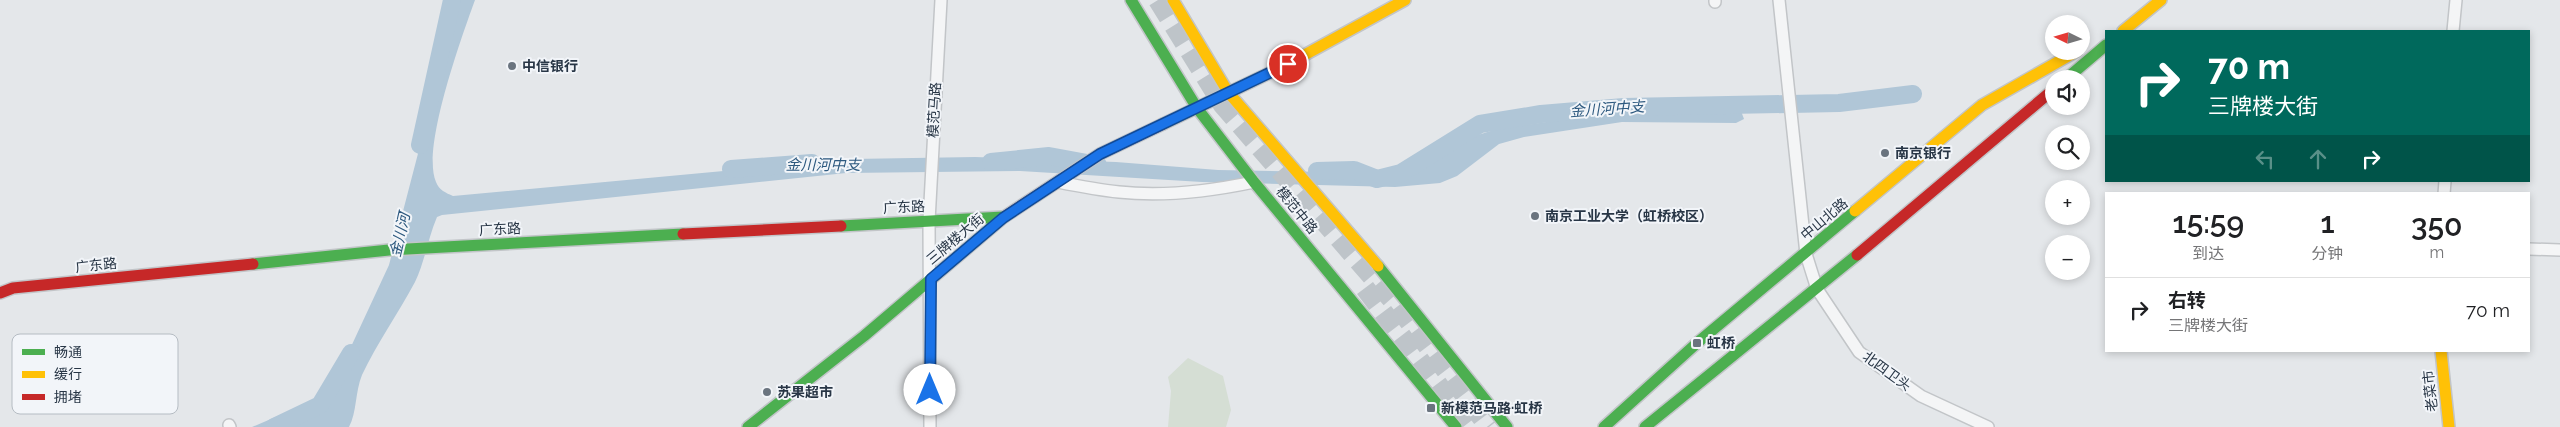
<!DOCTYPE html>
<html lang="zh">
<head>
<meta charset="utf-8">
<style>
  :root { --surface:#fff; --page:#f2f2f2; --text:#202124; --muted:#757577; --line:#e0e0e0 }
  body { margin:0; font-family:Raleway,"Noto Sans SC",sans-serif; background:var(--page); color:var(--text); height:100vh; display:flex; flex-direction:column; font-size:19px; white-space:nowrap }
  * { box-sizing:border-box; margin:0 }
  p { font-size:16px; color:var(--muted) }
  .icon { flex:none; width:28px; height:28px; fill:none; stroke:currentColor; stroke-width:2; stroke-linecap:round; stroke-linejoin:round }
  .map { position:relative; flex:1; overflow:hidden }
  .sheet { position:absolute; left:2105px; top:192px; width:425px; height:160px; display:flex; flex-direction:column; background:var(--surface); border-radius:0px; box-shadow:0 2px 8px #0003 }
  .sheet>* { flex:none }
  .hud { position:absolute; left:2105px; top:30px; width:425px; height:152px; border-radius:0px; box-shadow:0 2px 8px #0003; background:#00695c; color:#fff; overflow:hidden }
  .needle { width:32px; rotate:275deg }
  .buttons { position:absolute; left:2045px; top:15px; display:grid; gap:10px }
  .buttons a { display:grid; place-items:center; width:45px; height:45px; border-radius:50%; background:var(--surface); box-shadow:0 2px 8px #0003; font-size:25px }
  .pin { position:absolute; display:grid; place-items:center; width:42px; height:42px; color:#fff; margin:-21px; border:2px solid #fff; border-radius:50%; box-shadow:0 1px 5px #0007 }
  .me { position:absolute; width:55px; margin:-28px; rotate:0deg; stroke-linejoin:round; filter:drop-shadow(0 0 4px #0008) }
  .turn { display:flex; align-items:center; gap:18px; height:105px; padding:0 20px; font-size:22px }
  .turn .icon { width:65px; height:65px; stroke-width:2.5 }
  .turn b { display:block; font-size:35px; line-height:42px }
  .lanes { display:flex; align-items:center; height:48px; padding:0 20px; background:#0003; justify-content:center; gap:25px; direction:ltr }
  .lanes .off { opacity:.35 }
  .eta { display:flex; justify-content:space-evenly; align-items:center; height:85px; text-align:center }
  .eta b { font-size:30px; font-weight:600; line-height:35px }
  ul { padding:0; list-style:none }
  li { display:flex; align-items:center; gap:15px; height:65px; padding:0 20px; border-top:1px solid var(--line) }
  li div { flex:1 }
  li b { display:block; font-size:19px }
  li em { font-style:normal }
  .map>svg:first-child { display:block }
  .green { fill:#d5ded4 }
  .water { fill:#b0c6d7 }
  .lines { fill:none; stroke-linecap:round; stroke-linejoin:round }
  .river { stroke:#b0c6d7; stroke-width:18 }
  .highway-tunnel { stroke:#bec4c9; stroke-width:20; stroke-dasharray:20 10; stroke-linecap:butt }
  .street-casing { stroke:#c2c5c8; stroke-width:14 }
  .fast-casing { stroke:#c2c5c8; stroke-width:14 }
  .slow-casing { stroke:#c2c5c8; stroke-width:14 }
  .jam-casing { stroke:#c2c5c8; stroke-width:14 }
  .street { stroke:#f4f5f6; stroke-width:11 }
  .fast { stroke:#4caf50; stroke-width:11 }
  .slow { stroke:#ffc107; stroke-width:11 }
  .jam { stroke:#c62828; stroke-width:11 }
  .route-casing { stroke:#114b97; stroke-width:12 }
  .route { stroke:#1a73e8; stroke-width:9 }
  .poi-dot { fill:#6a747f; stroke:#f2f5f9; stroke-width:2 }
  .labels { text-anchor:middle; stroke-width:4; stroke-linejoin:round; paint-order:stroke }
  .poi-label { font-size:14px; font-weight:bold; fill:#283646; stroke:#f2f5f9; text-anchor:start }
  .street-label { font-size:14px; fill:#283646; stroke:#f2f5f9 }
  .water-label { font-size:15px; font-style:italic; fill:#2d597f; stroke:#f2f5f9 }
  .key { fill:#f2f5f9; stroke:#b5bcc3; stroke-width:1 }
  .key-label { font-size:14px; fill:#283646 }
</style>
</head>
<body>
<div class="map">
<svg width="2560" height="427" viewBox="0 0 2560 427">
  <rect width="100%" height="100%" fill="#e4e7ea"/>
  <!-- green -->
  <path class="green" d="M1188,358L1223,376L1231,410L1226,427H1168L1171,391L1168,377Z"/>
  <!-- water -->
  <path class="water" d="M458,0H475C462,36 421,149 436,182C439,190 446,193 453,196L852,159L975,157L1116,162L1218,170L1385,173L1419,164L1462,140L1497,129L1609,113L1701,109L1741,111L1744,119L1736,123L1622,122L1524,137L1499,144L1457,176L1440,183L1395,187L1202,182L1020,171L846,173L442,215L437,217C428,238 425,261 415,282C398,314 377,343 362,375C355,392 357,412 349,427H252L329,394L389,265Z"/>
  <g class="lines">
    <!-- river -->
    <path class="river" d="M420,145L452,0
      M991,162L1049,156L1098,165
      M731,169L812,163
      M1317,171L1354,170L1377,179L1401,173L1480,124L1541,114L1624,107L1839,103L1913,94
      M274,427L320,405L351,353"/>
    <!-- highway-tunnel -->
    <path class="highway-tunnel" d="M1158,0L1223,105L1395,303L1489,427
      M1365,288L1470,427"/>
    <!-- street casing -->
    <g class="street-casing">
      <path id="street" d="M1779,0L1806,254L1817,289L1859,352L1921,396L1988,427
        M1715,2V0
        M2453,31L2456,0
        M1058,182C1078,186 1099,190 1119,192C1164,197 1211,191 1254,182
        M2444,194L2445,181
        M2529,249L2560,250
        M229,425L230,427
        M930,427L929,221L941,0"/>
    </g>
    <!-- fast casing -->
    <g class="fast-casing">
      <path id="fast" d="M1131,0L1197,108L1254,182L1456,427
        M2066,79L2106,45
        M841,226L1003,217
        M253,264L389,250L683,234
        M1378,266L1507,427
        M748,427L864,336L1004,217
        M1604,427L1697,343L1855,211
        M1645,427L1857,255"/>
    </g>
    <!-- slow casing -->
    <g class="slow-casing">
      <path id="slow" d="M1173,0L1228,92L1378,266
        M2123,31L2161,0
        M1163,124L1288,64L1405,0
        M1855,211L1982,105L2077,51
        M2441,351L2449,427"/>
    </g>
    <!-- jam casing -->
    <g class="jam-casing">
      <path id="jam" d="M1004,217L1100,154L1163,124
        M683,234L841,226
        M1857,255L2054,89
        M0,293L13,288L253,264"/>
    </g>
    <!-- street -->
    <use href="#street" class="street"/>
    <!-- fast -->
    <use href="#fast" class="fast"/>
    <!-- slow -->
    <use href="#slow" class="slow"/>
    <!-- jam -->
    <use href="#jam" class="jam"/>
  </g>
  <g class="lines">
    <!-- route casing -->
    <g class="route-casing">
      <path id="route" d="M930,390L931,279L1003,218L1100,154L1288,64"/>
    </g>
    <!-- route -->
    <use href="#route" class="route"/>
  </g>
  <!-- markers -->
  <g class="poi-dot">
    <circle cx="512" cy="66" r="5"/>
    <circle cx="1885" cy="153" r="5"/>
    <circle cx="1535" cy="216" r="5"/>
    <rect x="1692" y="338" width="10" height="10" rx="2.5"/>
    <circle cx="767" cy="392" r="5"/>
    <rect x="1426" y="403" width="10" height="10" rx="2.5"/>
  </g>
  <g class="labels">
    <!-- poi labels -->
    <g class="poi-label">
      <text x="522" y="71">中信银行</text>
      <text x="1895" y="158">南京银行</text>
      <text x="1545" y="221">南京工业大学（虹桥校区）</text>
      <text x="1707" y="348">虹桥</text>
      <text x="777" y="397">苏果超市</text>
      <text x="1441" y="413">新模范马路·虹桥</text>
    </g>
    <!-- street labels -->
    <g class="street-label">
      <text transform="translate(934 110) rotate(-87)" y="5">模范马路</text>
      <text transform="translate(904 207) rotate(-3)" y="5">广东路</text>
      <text transform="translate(1297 210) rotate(51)" y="5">模范中路</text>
      <text transform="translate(1824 219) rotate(-40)" y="5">中山北路</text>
      <text transform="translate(500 229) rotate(-3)" y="5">广东路</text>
      <text transform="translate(955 239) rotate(-40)" y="5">三牌楼大街</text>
      <text transform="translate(96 265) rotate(-6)" y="5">广东路</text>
      <text transform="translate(1887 371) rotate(36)" y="5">北四卫头</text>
      <text transform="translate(2430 391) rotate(-96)" y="5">老菜市</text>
    </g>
    <!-- water labels -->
    <g class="water-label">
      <text transform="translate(1607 109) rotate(-4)" y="5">金川河中支</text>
      <text x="823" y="170">金川河中支</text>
      <text transform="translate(400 235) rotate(-77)" y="5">金川河</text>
    </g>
  </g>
  <!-- legend -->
  <rect x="12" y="334" width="166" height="80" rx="8" class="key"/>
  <rect x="22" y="349" width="23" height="6" fill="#4caf50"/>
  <rect x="22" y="371" width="23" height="7" fill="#ffc107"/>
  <rect x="22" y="394" width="23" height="6" fill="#c62828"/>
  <g class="key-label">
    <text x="54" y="357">畅通</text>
    <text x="54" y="379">缓行</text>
    <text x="54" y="402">拥堵</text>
  </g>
</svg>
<div class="buttons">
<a><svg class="needle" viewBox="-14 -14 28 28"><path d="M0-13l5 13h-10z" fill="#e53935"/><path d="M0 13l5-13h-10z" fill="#757577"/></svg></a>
<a><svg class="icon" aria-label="sound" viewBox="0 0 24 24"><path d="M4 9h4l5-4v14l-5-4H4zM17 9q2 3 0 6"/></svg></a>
<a><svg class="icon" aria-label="search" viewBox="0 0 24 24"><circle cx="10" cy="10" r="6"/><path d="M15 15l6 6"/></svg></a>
<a>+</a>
<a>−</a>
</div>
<div class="pin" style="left:1288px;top:64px;background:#d93025"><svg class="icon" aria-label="arrive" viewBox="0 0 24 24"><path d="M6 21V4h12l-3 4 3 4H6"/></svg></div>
<svg class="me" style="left:930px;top:390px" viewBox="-20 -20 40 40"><circle r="19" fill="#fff"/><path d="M0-13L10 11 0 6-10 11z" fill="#1a73e8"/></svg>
<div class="hud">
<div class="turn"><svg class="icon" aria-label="right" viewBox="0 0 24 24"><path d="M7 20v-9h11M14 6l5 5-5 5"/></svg><div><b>70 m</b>三牌楼大街</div></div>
<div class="lanes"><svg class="icon off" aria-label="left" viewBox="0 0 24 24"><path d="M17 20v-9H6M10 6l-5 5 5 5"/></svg><svg class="icon off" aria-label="ahead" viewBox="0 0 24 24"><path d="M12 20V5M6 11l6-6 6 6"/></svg><svg class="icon" aria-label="right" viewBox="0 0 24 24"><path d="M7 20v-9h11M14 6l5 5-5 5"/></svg></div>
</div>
<section class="sheet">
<div class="eta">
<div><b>15:59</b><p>到达</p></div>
<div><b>1</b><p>分钟</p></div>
<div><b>350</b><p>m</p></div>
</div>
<ul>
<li><svg class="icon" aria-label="right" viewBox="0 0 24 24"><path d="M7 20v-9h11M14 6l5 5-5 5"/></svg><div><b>右转</b><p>三牌楼大街</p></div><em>70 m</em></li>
</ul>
</section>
</div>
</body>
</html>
